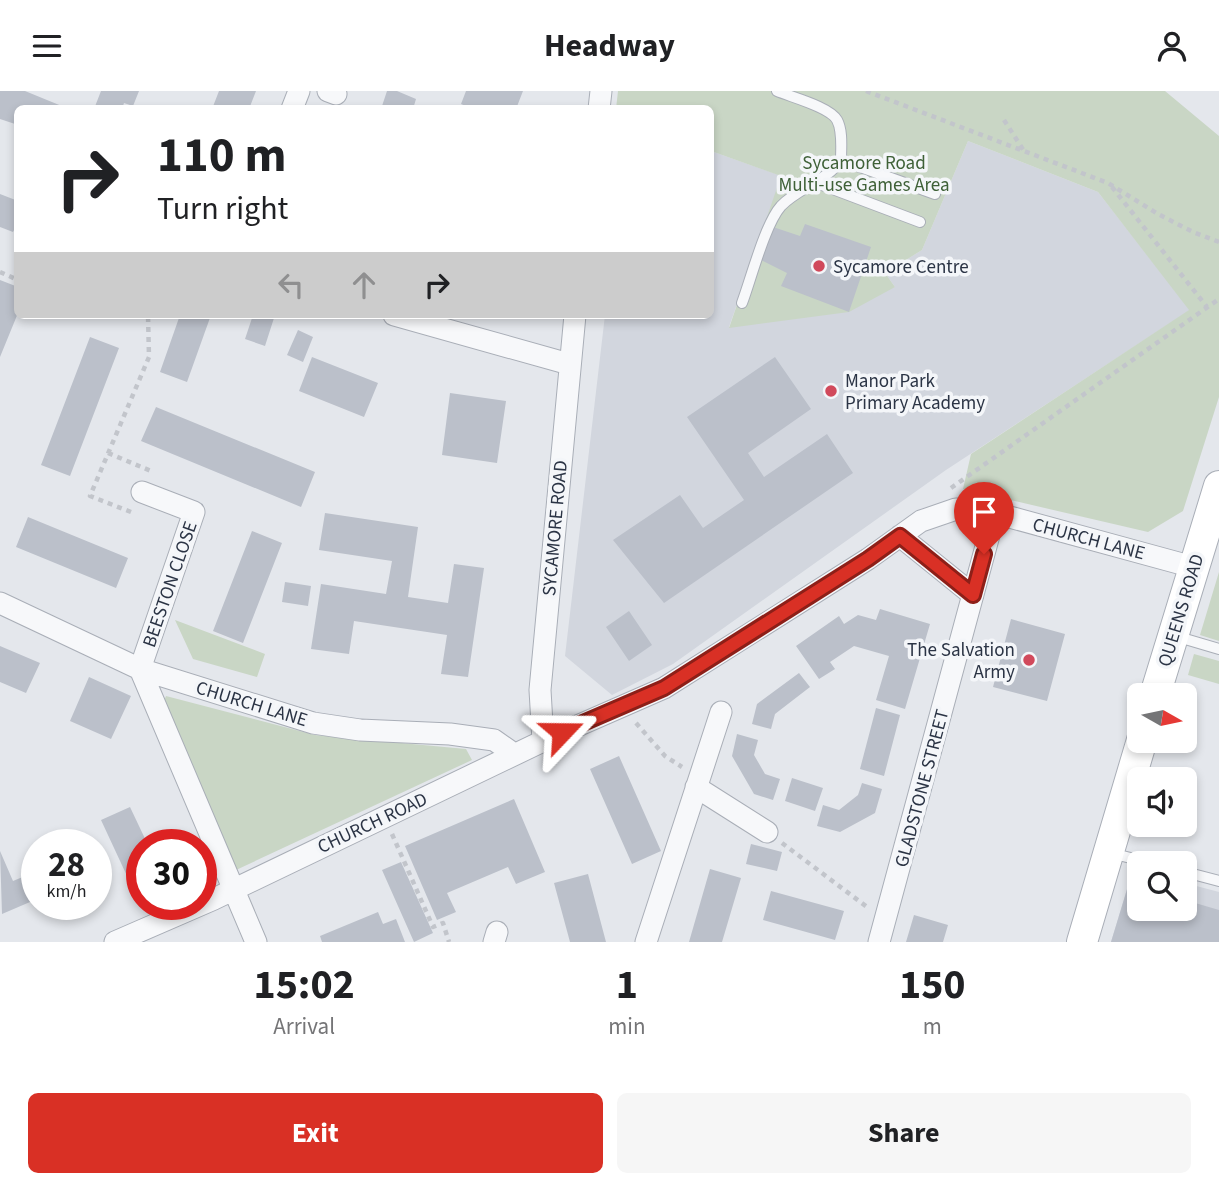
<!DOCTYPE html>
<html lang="en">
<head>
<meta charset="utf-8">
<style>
  :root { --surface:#fff; --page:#f6f6f6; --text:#202124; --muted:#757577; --accent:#d93025 }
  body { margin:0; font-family:"Source Sans 3",sans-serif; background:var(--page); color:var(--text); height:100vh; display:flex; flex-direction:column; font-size:26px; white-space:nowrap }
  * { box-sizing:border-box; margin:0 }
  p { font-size:23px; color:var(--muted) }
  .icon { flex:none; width:38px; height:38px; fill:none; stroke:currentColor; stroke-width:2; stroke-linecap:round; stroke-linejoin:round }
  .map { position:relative; height:851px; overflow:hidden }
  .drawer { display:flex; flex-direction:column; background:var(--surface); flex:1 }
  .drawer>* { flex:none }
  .top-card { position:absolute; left:14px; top:14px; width:700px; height:214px; border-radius:10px; box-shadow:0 4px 10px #0003; background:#fff; color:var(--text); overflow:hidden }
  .needle { width:46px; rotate:99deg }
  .fabs { position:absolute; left:1127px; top:592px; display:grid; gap:14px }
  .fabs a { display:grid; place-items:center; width:70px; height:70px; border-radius:10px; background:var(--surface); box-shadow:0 4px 10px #0003; font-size:35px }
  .speed { position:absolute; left:21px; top:738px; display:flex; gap:14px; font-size:35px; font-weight:700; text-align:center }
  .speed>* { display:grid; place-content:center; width:91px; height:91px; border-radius:50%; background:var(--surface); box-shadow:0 4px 10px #0003; line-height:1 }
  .speed small { font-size:18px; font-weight:400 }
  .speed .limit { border:10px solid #d22; background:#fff; color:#111 }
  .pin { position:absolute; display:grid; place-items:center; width:60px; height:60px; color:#fff; margin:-72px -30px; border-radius:50% 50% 50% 0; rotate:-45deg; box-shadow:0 0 7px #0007 }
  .pin .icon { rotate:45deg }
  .me { position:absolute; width:77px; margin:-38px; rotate:67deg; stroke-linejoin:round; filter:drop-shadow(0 0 5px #0008) }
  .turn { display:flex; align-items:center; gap:24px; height:147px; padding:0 28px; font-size:32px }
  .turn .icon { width:91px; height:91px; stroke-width:2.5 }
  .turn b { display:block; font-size:49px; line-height:60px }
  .lanes { display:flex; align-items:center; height:66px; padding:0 28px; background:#0003; justify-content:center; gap:35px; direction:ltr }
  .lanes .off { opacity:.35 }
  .eta { display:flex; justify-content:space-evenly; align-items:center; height:119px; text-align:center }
  .eta b { font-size:42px; font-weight:700; line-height:49px }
  .button { display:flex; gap:14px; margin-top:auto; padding:14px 28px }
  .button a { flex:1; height:80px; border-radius:10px; background:var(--accent); color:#fff; font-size:28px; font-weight:700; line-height:80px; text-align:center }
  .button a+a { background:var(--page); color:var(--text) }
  header { display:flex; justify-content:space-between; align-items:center; height:91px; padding:0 28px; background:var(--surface); font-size:32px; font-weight:700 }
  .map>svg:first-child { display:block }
  .built { fill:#d2d6de }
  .green { fill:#c9d6c5 }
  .building { fill:#bbc0ca }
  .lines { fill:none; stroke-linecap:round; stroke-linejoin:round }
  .lane-casing { stroke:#a9aeb7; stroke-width:12 }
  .street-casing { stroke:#a9aeb7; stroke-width:23 }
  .secondary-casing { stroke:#a9aeb7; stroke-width:32 }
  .path { stroke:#c2c5cb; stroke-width:4.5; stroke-dasharray:5 5; stroke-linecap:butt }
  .lane { stroke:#f7f8fa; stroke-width:10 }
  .street { stroke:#f7f8fa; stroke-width:21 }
  .secondary { stroke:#fff; stroke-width:30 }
  .route-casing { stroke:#8d1f18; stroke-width:18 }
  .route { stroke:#d93025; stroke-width:12 }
  .poi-dot { fill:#d1495b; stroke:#f4f6f9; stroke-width:2.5 }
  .labels { text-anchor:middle; stroke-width:7; stroke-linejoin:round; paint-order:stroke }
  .park-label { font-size:19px; fill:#3f6138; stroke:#f4f6f9 }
  .poi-label { font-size:19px; fill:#2b3445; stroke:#f4f6f9; text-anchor:start }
  .street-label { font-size:19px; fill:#2b3445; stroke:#f4f6f9 }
</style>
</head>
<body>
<header><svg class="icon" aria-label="menu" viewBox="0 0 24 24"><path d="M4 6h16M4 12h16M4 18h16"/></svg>Headway<svg class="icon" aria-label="person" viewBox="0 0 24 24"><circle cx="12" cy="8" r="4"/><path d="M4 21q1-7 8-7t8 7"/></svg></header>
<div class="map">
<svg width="1219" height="851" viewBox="0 0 1219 851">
  <rect width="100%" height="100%" fill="#e4e7ec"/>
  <!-- built -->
  <path class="built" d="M968,50L1098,101L1190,219L946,379L673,573L612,604L565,565L605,224H710L711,60L782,85L729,236L895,196L885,182L922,159Z
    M1133,778L1139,780V817H1185V792L1219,801V851H1111Z"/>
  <!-- green -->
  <path class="green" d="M618,0H1165L1219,45V306L1183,420L1148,441L963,398L971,363L1189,219L1098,101L968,50L922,159L885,182L895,196L849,221L729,237L781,85L711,60L710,18H616Z
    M1219,481V550L1200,544Z
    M175,529L265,563L257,586L193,568Z
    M1194,563L1219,570V593L1188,584Z
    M166,605L315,644L466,658L472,669L236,779L162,615Z"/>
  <!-- building -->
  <path class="building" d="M0,0H25L69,18H18V34L0,28Z
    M101,0H139L133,15L124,12L122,18H94Z
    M219,0H256L249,18H212Z
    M387,0H397L416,8L413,18H381Z
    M466,0H523L516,18H473L461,13Z
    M0,103L18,110V131L13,141L0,136Z
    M805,133L871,156L849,221L781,195L787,182L761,169L773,136L800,145Z
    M0,189L18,196V222L0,266Z
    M180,224H211L187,291L160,281Z
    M253,224L274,227L265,255L245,248Z
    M298,239L313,246L303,271L287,264Z
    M90,246L119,257L70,385L41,374Z
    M312,266L378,292L364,326L299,300Z
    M775,266L811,318L748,362L764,386L827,343L853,382L664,512L613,449L680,404L703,437L744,409L687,326Z
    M450,302L506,310L497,372L442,364Z
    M156,316L315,381L301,416L141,350Z
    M325,422L418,436L408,506L448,512L454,473L484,477L468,586L441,583L447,544L354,530L349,563L311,558L321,493L386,503L392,470L319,459Z
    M28,426L128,467L116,497L16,456Z
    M252,440L282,452L243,552L213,540Z
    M285,491L311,495L308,515L282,511Z
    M880,518L930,533L905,618L876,609L889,565L854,555L830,571L835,578L819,588L796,555L839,525L844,533L858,524L876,529Z
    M629,520L652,554L629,570L606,536Z
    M1011,528L1065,543L1047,610L993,596Z
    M0,555L40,572L26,602L0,591Z
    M799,582L810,596L775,623L771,638L752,633L757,613Z
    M89,586L131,605L111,648L70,630Z
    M876,617L900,624L884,685L860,678Z
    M737,643L758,649L754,664L765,683L780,688L773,709L754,703L732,665Z
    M619,665L661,760L632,773L590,678Z
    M792,687L823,697L815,720L785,710Z
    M862,692L882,698L875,722L840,741L817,735L823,714L839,719L858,704Z
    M514,708L545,781L516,793L508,776L447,802L456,821L437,829L405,755Z
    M130,716L148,754H142V796L134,800L101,729Z
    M751,753L782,761L777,780L746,773Z
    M0,760L13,790L37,780V808L2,823Z
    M401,771L433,842L414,851L382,779Z
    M710,778L741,787L722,851H689Z
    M588,783L606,851H570L554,792Z
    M1129,792L1139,795V817H1185V809L1219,819V851H1111Z
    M771,800L844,820L835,849L763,829Z
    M378,821L383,833L396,828L405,851H322L320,845Z
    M914,824L948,834L943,851H906Z"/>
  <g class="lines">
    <!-- lane casing -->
    <g class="lane-casing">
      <path id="lane" d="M841,69L935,103
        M814,91L920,131
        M742,212C751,188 765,133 781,115C798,97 827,90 841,69C841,57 843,40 837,29C830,16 791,6 777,0
        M1175,545L1219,558
        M1111,762L1150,772
        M1185,781L1219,790"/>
    </g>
    <!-- street casing -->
    <g class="street-casing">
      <path id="street" d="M328,0L336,3
        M292,18L299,0
        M599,18L601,0
        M394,224L569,273
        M142,401L194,421L140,578L256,851
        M900,445L973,504
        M0,512L140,578L313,632L360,639L450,643L494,649L514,663
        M543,650L540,599L575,224
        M696,696L767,741
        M115,851L214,808L543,650L664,597L868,468L921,430L956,418L995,422L1193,476
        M494,851L497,841
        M646,851L721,621
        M879,851L995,422"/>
    </g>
    <!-- secondary casing -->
    <g class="secondary-casing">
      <path id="secondary" d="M1155,604L1219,395
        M1082,851L1142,649"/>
    </g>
    <!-- path -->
    <path class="path" d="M866,0L1108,92L1158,123L1193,141L1219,151
      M1004,29L1024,60
      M1112,96L1207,216
      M0,181L18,189
      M108,362L151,380
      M951,397L1219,208
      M131,421L90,405L149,266L148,224
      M636,632L665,665L682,676
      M392,743L433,836L443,832L449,851
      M782,752L867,816"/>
    <!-- lane -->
    <use href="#lane" class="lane"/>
    <!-- street -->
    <use href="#street" class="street"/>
    <!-- secondary -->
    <use href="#secondary" class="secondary"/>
  </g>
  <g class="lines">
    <!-- route casing -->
    <g class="route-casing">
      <path id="route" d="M562,641L664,597L868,468L900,445L973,504L984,463"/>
    </g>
    <!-- route -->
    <use href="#route" class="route"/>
  </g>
  <!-- markers -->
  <g class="poi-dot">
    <circle cx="819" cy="175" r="7"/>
    <circle cx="831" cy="300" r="7"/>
    <circle cx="1029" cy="569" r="7"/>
  </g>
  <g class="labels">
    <!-- park labels -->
    <g class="park-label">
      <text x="864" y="78">Sycamore Road<tspan x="864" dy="22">Multi-use Games Area</tspan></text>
    </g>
    <!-- poi labels -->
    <g class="poi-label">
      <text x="833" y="182">Sycamore Centre</text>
      <text x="845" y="296">Manor Park<tspan x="845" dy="22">Primary Academy</tspan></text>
      <text x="1015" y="565" text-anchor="end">The Salvation<tspan x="1015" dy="22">Army</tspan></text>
    </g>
    <!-- street labels -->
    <g class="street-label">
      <text transform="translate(554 437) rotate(-85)" y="7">SYCAMORE ROAD</text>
      <text transform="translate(1089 447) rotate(15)" y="7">CHURCH LANE</text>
      <text transform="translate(169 493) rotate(-71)" y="7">BEESTON CLOSE</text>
      <text transform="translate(1180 519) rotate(-73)" y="7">QUEENS ROAD</text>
      <text transform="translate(252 612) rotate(17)" y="7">CHURCH LANE</text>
      <text transform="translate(921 697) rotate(-75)" y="7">GLADSTONE STREET</text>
      <text transform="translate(372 731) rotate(-25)" y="7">CHURCH ROAD</text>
    </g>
  </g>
</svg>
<div class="fabs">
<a><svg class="needle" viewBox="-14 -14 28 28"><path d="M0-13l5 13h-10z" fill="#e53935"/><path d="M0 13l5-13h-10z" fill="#757577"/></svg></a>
<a><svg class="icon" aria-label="sound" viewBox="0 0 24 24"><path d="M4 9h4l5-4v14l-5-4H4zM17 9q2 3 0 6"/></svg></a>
<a><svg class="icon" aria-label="search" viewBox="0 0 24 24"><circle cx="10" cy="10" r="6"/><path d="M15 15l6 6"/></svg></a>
</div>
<div class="speed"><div>28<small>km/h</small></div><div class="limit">30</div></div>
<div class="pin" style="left:984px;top:463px;background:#d93025"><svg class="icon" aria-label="arrive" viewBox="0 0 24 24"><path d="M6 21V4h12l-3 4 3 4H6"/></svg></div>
<svg class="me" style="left:562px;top:641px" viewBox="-20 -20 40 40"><path d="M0-17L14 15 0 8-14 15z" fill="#d93025" stroke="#fff" stroke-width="4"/></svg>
<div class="top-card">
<div class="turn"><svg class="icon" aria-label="right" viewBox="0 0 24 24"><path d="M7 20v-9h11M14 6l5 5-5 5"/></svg><div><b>110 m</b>Turn right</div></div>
<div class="lanes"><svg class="icon off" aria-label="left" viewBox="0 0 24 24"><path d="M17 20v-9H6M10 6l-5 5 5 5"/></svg><svg class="icon off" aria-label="ahead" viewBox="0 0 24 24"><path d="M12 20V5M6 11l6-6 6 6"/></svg><svg class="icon" aria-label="right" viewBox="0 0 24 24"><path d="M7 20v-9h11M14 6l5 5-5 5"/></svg></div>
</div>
</div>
<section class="drawer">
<div class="eta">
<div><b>15:02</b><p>Arrival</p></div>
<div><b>1</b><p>min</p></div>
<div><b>150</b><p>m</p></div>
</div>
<div class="button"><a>Exit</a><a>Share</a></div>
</section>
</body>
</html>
